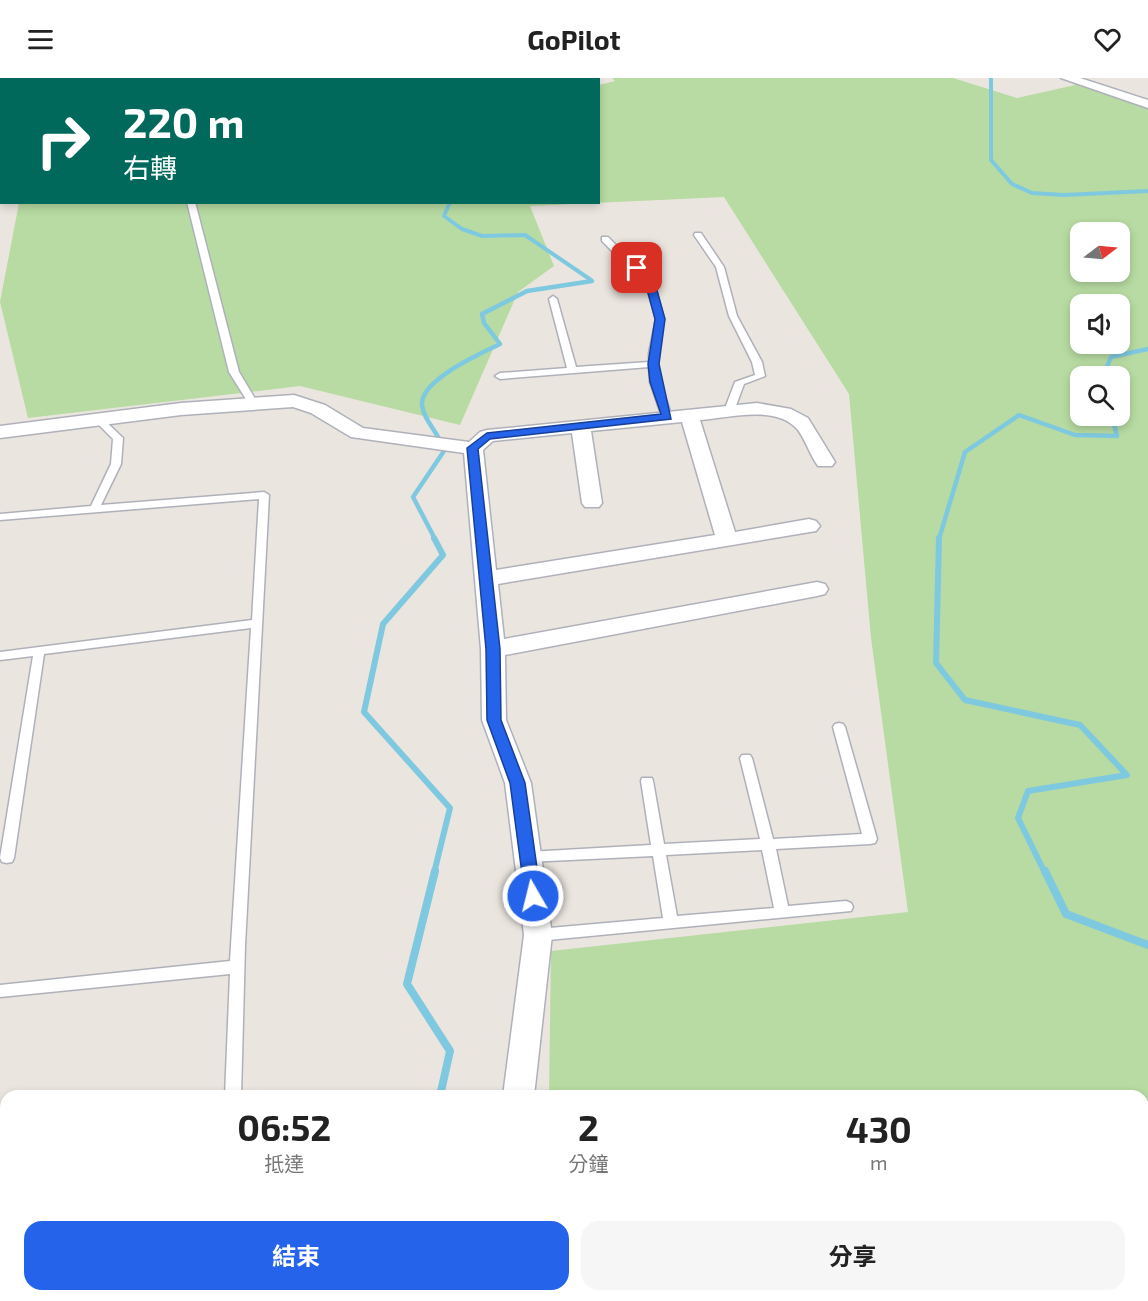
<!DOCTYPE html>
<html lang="zh-TW">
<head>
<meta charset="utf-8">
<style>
  :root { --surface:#fff; --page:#f6f6f6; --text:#222; --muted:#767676; --accent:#2563eb }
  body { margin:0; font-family:"Exo 2","Noto Sans TC",sans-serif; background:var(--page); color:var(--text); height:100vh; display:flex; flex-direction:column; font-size:22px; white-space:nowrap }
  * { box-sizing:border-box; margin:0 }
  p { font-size:20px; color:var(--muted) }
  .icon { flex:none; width:33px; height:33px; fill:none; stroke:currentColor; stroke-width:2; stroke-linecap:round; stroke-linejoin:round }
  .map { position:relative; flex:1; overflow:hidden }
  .drawer { position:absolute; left:0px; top:1012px; width:1149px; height:212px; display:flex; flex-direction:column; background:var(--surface); border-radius:18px 18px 0 0; box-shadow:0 3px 9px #0003 }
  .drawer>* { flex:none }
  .hud { position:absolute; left:0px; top:0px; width:600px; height:126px; box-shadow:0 3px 9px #0003; background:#00695c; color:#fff; overflow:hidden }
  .needle { width:39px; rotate:74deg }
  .tools { position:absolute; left:1070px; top:144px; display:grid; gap:12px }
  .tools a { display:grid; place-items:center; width:60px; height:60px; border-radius:12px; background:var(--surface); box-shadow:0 3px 9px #0003; font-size:30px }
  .pin { position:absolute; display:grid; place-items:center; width:51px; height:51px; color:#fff; margin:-26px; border-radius:12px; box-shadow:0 3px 9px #0006 }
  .me { position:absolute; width:66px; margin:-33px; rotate:352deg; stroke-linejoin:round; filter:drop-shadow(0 0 4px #0008) }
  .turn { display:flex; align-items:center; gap:21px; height:126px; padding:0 24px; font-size:27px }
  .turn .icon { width:78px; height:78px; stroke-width:2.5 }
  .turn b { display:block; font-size:42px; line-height:51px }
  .eta { display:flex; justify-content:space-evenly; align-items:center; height:102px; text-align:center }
  .eta b { font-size:36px; font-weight:700; line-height:42px }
  .button { display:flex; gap:12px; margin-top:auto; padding:12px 24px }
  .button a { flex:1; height:69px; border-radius:18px; background:var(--accent); color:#fff; font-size:24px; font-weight:700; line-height:69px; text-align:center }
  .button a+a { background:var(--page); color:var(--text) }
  header { display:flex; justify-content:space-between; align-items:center; height:78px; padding:0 24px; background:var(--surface); font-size:27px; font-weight:700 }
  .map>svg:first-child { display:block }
  .green { fill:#b7dba2; fill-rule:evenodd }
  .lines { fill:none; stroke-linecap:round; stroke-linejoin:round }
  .stream-far3 { stroke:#7fc9e0; stroke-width:4 }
  .stream-far2 { stroke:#7fc9e0; stroke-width:4.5 }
  .stream-far1 { stroke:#7fc9e0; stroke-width:6 }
  .stream { stroke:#7fc9e0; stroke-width:8 }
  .lane-casing { stroke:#afb1ba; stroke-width:3 }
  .street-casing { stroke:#afb1ba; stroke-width:3 }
  .lane { fill:#fff; fill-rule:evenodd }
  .street { fill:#fff; fill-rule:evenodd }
  .shaded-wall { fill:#898682 }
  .route { fill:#2563eb; stroke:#184099; stroke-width:1.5 }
</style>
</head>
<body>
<header><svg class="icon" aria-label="menu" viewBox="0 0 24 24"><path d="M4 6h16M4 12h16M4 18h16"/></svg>GoPilot<svg class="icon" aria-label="heart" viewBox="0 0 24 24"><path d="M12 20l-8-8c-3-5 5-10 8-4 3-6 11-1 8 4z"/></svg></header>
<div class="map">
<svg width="1148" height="1223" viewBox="0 0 1148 1223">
  <rect width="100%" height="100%" fill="#ebe5df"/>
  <!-- green -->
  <path class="green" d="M45,0H510L511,1L44,2Z
    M612,0H953L1017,20L1084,5L1148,28V1223H1139L1136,1218H1143V1018H549L551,873L908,834L871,560L849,316L724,119L530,128L554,188L518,214L460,347L300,308L28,340L0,224L19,125L598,124L599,7L615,3ZM1080,154H1119V194H1080ZM1080,226H1119V266H1080ZM1080,298H1119V338H1080Z"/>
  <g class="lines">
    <!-- stream-far3 -->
    <path class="stream-far3" d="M256,0L341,2
      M991,0V82L1012,106L1032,115L1064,117L1148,113
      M450,124L444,138L462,151L482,158L525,157L591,202"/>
    <!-- stream-far2 -->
    <path class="stream-far2" d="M1103,298L1111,279L1148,271
      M435,461L413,419L444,373C440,355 424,344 422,327C420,302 480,276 500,266L484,245L482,236L527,213L592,203L589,201
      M939,461L965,374L1019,337L1075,357L1117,358L1112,338"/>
    <!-- stream-far1 -->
    <path class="stream-far1" d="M434,460L443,477L383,546L364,634L450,730L434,795
      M939,460L936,585L965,622L1080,647L1127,697L1028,713L1018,740L1045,795"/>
    <!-- stream -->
    <path class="stream" d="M435,793L407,906L450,973L440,1018
      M1045,793L1066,836L1148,867
      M404,1218L405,1223"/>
    <!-- lane casing -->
    <g class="lane-casing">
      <path id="lane" d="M180,0L192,2H181Z
        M496,0L506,2H497Z
        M187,124H195L239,294L257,324L255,326H249L229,294Z
        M695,155H701L724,189L737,238L762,284L765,298L744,306L734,333L729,336L724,333L735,304L755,297L752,284L729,238L716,189L694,157Z
        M602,159H608L628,179L652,198L664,241L657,275L660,304L672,339L670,341L667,342L662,339L650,304L649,289L500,301L495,298L500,295L567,290L549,221L553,218L557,221L576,289L649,284V275L656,241L644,199L622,183L602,163Z
        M97,337L100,338L123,360L121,386L101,427L264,414L269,417L245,868L241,1018H225L230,896L0,919V907L230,883L251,550L44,576L14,780L12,784L7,785L2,784L0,780L33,578L0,582V574L252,542L259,421L0,442V436L91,428L111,386L113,361L92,340Z
        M839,645L843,646L845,649L877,761L875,765L870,766L776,771L788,828L846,823L851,825L853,829L851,833L538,863L533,861L531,857L533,853L538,851L663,840L653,778L528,784L523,783L521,779L523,775L528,774L651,767L641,703L642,700H652L653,703L664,766L760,761L740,680L742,677H750L752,680L773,761L862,756L833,649L835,646ZM762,772L774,830L677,838L666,777Z
        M219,1218H237V1223H219Z
        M755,1218H773L774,1223H756Z
        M969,1218H987L988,1223H970Z"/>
    </g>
    <!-- street casing -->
    <g class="street-casing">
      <path id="street" d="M2,0H14V2H2Z
        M1061,0H1080L1148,22V30Z
        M2,16V28H0V17Z
        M294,317L325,327L363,350L469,364L480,354L487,352L757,325L791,331L808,340L835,384L832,388H818C810,377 806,363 798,352C777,326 728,340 700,342L735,454L809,441L816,443L820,448L816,453L498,506L504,561L817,504L825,506L828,511L825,516L817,518L505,577L506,642L531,705L552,857L534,1018H503L524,857L505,705L482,642L481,571L464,375L351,359L311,335L293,329L181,337L0,360V348L181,325ZM682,344L715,457L496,492L483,372L493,363L572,355L582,425L585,429H599L602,425L591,353Z
        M488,1218H524L525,1223H489Z"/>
    </g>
    <!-- lane -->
    <use href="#lane" class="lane"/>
    <!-- street -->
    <use href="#street" class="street"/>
  </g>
  <!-- shaded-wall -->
  <path class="shaded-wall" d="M560,0H594V2H560Z"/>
  <!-- route -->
  <path class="route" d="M633,188H640L653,198L665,241L659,286L671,341L490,361L478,371L500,571L501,642L525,705L541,818L533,825L525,818L510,705L487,642L486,571L467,370L487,355L661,336L650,304L648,286L655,241L644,200L633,192Z"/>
</svg>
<div class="tools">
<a><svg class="needle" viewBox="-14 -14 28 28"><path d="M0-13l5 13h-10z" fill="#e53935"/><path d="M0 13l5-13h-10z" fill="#767676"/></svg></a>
<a><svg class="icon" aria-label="sound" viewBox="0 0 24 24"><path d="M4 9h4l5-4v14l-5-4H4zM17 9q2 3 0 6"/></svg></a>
<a><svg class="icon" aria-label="search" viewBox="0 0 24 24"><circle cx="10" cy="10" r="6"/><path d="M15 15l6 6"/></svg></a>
</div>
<div class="pin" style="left:637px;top:190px;background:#d93025"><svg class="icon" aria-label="arrive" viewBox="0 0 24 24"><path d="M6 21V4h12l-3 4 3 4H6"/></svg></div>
<svg class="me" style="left:533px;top:818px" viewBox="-20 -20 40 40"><circle r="17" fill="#2563eb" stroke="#fff" stroke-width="3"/><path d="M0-11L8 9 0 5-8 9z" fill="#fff"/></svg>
<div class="hud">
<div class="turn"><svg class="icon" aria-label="right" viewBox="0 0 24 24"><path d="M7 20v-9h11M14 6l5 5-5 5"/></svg><div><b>220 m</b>右轉</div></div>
</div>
<section class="drawer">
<div class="eta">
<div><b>06:52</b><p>抵達</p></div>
<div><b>2</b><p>分鐘</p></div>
<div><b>430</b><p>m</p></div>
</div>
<div class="button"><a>結束</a><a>分享</a></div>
</section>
</div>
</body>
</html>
